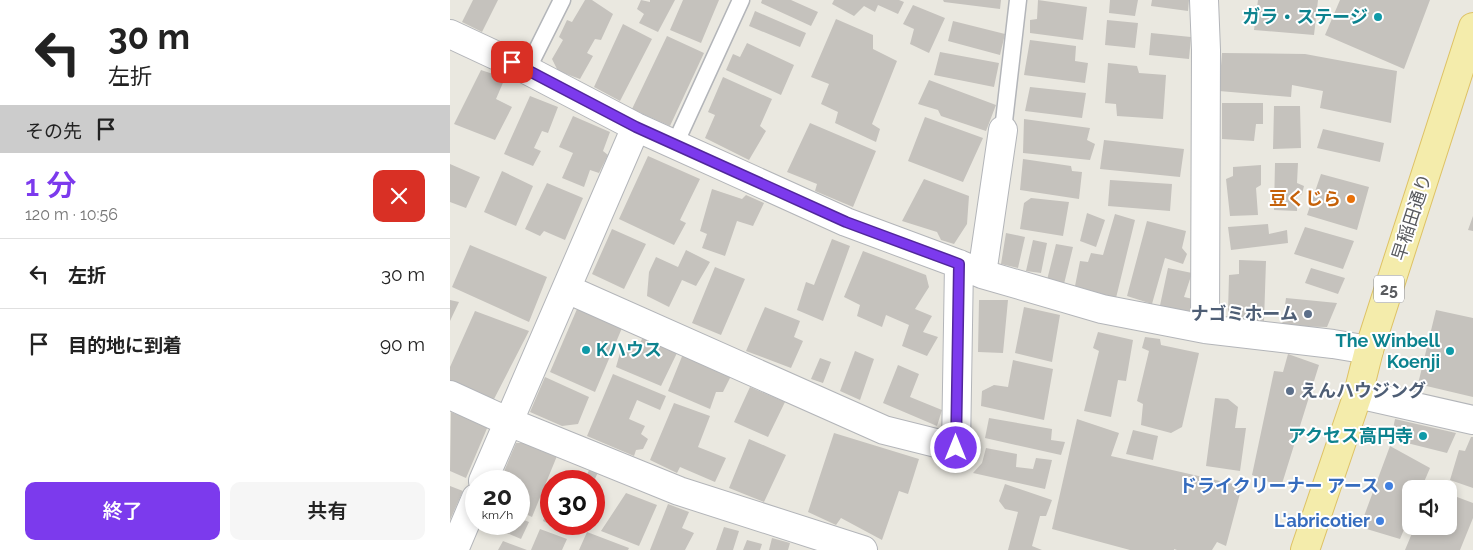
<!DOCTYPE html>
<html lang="ja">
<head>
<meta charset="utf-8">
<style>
  :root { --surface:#fff; --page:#f6f6f6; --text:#222; --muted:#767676; --line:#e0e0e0; --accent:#7c3aed }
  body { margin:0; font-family:Raleway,"Noto Sans JP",sans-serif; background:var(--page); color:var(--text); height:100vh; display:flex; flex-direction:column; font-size:19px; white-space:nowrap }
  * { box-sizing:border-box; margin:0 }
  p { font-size:16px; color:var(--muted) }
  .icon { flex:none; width:28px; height:28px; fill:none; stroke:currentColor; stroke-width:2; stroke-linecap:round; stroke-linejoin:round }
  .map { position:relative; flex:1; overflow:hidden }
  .details { display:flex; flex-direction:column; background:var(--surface); width:450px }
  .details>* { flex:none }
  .banner { background:#fff; color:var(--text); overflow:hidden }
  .buttons { position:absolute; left:952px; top:480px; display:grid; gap:10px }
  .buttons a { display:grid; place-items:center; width:55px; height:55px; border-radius:10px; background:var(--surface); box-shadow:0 2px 8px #0003; font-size:25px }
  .speed { position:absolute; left:15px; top:470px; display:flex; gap:10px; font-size:25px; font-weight:700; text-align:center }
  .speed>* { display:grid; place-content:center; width:65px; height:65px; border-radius:50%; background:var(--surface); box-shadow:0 2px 8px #0003; line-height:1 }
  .speed small { font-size:12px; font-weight:400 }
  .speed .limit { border:8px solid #d22; background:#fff; color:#111 }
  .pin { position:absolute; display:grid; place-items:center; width:42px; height:42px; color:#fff; margin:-21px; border-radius:10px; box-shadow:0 2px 8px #0006 }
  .me { position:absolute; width:55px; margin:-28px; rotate:0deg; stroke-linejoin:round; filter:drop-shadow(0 0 4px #0008) }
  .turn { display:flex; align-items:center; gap:18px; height:105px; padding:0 25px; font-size:22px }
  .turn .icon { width:65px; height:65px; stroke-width:2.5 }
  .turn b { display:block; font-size:35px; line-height:42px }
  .then { display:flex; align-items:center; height:48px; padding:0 25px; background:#0003; gap:10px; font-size:19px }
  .round { display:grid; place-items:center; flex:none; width:52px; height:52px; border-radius:10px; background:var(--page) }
  .head { display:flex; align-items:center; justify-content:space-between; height:85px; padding:0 25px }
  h1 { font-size:30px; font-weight:600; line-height:38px; color:var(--accent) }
  .button { display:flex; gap:10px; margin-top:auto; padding:10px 25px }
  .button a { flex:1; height:58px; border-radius:10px; background:var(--accent); color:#fff; font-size:20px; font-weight:600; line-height:58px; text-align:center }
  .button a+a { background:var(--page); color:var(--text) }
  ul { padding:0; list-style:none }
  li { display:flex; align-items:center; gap:15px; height:70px; padding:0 25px; border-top:1px solid var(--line) }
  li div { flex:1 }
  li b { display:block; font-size:19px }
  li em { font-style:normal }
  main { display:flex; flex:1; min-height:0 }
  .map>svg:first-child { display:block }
  .building { fill:#c5c2bd }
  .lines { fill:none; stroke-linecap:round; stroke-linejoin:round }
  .lane-casing { stroke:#b3b5b9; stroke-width:19 }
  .street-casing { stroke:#b3b5b9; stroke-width:30 }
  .primary-casing { stroke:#dec265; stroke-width:30 }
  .lane { stroke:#fff; stroke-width:16 }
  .street { stroke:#fff; stroke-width:28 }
  .primary { stroke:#f4ecab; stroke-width:28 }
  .route-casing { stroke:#51269a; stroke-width:12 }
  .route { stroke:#7c3aed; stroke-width:9 }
  .culture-dot { fill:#0f9aa8; stroke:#fff; stroke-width:2 }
  .food-dot { fill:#e8710a; stroke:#fff; stroke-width:2 }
  .service-dot { fill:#5c6f8a; stroke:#fff; stroke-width:2 }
  .shop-dot { fill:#3f7fe0; stroke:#fff; stroke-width:2 }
  .labels { text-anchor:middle; stroke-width:4; stroke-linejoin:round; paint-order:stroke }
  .shield { fill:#fff; stroke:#8b8c8f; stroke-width:1 }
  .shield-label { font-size:16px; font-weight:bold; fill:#595b5f }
  .culture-label { font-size:18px; font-weight:bold; fill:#0d838f; stroke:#fff; text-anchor:end }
  .food-label { font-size:18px; font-weight:bold; fill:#c56008; stroke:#fff; text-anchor:end }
  .street-label { font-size:18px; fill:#595b5f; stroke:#fff }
  .service-label { font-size:18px; font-weight:bold; fill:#4e5e75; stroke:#fff; text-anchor:end }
  .shop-label { font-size:18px; font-weight:bold; fill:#366cbe; stroke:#fff; text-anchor:end }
</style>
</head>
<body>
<main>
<section class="details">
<div class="banner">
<div class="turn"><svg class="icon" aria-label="left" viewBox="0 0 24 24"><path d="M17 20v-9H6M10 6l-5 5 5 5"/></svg><div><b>30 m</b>左折</div></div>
<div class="then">その先<svg class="icon" aria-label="arrive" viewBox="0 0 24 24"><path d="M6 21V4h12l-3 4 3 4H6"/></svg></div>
</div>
<div class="head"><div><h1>1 分</h1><p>120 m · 10:56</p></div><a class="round" style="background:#d93025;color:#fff"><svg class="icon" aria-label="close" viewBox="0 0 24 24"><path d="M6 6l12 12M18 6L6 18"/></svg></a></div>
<ul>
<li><svg class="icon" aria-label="left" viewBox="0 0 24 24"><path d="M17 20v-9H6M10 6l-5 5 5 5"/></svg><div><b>左折</b></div><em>30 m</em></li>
<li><svg class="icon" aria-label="arrive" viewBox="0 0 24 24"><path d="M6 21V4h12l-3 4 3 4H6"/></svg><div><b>目的地に到着</b></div><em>90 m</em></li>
</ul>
<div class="button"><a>終了</a><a>共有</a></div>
</section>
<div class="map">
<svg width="1023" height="550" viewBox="0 0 1023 550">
  <rect width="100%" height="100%" fill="#eae8e0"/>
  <!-- building -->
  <path class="building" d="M23,0H48L32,32L12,22Z
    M135,0H142L163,14L151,40L145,39L137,53L143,56L130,79L108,71L102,59L113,40L109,37L117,20L122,22Z
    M191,0L200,2V0H225L208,32L189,23L194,14L187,9Z
    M233,0H269L251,43L220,30Z
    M312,0H341L368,12L361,26L311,3Z
    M384,0H449L454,2L448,14L428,5L425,12L414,6L404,16L382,4Z
    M493,0H551L550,9L494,2Z
    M588,0L637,7L633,40L580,33V20L587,19Z
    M660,0H688L685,16L659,13Z
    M702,0H739L738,11L701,6Z
    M808,0H868L864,35L804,30Z
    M890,0H980L954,69L875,35Z
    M463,5L495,18L479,53L460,44L464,29L453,24Z
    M305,11L356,33L350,47L299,26Z
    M386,19L423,35V49L447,61L422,124L430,129L426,142L385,123L388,112L371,104L379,84L361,77Z
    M657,20L688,23L685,48L655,45Z
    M503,21L555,34L550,55L498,41Z
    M173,24L202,39L170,101L144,87Z
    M701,33L741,37L739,59L699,55Z
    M217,36L254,53L220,126L182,109Z
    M580,40L626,46L625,61L638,63L635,83L574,75Z
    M297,43L344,65L331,95L276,70L283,54L290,57Z
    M490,52L549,63L544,87L484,75Z
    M772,53L855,54L947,71L941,123L870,108L873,91L842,85L841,97L769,91Z
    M658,63L687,66L689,73L716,75L713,119L667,116L666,104L655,103Z
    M31,70L55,78L46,99L62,107L45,140L4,124Z
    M273,77L322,99L310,126L316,131L299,160L255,138L265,115L258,112Z
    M479,80L546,105L536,131L491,116L488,110L468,104Z
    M580,87L636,93L632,118L575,111Z
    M80,96L108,107L98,133L92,131L84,148L91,151L83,166L54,154Z
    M772,103H813V124H806L804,141L772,139Z
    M824,106H850L851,148L823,149Z
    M123,116L160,132L153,151L158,155L149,173L140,170L134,187L112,178L123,153L109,147Z
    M475,117L533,138L513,182L458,161Z
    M574,119L640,128L637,140L645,144L640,160L573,153Z
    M360,123L426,151L403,207L365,191L367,184L337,172Z
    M873,129L934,143L930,162L867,148Z
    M654,140L734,149L730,177L650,169Z
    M198,156L250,179L230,220L236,223L224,245L169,219Z
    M573,159L621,166L622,171L632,172L629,199L570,190Z
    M825,163H848L847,183L854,186L852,194L847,197V211L824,210Z
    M0,164L30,177L16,208L0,202Z
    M811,165V185L806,188L808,215L780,216L776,179L783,176V167Z
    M52,171L83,186L66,226L34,212Z
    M871,174L919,187L907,230L857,215Z
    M474,179L519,196L517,224L504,244L491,240L487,232L452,221Z
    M660,180L722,184L720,211L658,206Z
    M97,183L133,198L115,240L94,231L90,236L75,229Z
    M262,189L292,199L296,195L314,203L303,226L287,221L275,256L252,248L257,234L250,231Z
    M581,198L619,202L613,236L570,229L574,203Z
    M637,213L655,220L646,247L630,241Z
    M665,214L685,220L666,298L625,286L630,261L638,262L641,253L653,255Z
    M1023,216V231L1018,230Z
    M697,221L736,231L732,248L737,254L733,264L715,258L702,304L677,296Z
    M818,224L819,234L837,230L838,243L781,250L778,227Z
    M855,227L904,241L893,269L844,254Z
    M162,229L196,244L174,289L142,274Z
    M556,233L575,237L568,268L551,264Z
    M382,239L400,246L373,321L347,310L356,282L364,285Z
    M583,240L597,243L591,273L576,271Z
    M606,244L623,247L614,284L597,280Z
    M20,245L97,277L79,322L2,287Z
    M236,250L260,262L246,286L232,280L219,307L197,296L199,272L206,257L228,267Z
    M413,251L476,275L479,287L465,309L482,316L473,332L488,337L477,356L452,346L459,325L436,315L432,327L407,316L410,305L394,297Z
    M789,260L816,261L814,321L784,319L778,312L779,275L789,274Z
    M265,267L295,279L271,335L242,323Z
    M718,268L742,273L734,297L743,299L740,317L709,310Z
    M861,268L895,278L888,294L855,283Z
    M836,298L887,303L877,327L832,326Z
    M0,300L9,302L0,321Z
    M529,300H558L553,353L528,352Z
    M315,307L350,321L344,337L353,341L341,368L296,351Z
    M574,307L610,315L602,362L565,353Z
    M127,309L172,328L145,392L100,372Z
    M986,310L1023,318V397L968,384Z
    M25,311L79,331L43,401L0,383V367Z
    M648,332L683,340L676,381L668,380L661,417L634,411L649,351L643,348Z
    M193,337L227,353L211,386L166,367L170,353L175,355L180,342L189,345Z
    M695,337L710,339L711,345L749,353L732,427L721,433L691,425L693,404L687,401L699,351L692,348Z
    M405,351L424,359L410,400L390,391Z
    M233,354L281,376L273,392H266L260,409L218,391Z
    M838,354L869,365L831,487L802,475L824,371L833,372Z
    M370,358L381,362L373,383L361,379Z
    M563,360L603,369L594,420L531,406L532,391L544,385L558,387Z
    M448,365L469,374L460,397L492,410L487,426L433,403Z
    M163,374L216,396L210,410L187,400L179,419L195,426L191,434L198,439L193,449L186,450L184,456L137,436Z
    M95,377L139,397L128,424L112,426L80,412Z
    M300,387L335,402L318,437L284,422Z
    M765,398L778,399L788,407L785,428H796L790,471L756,466Z
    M224,403L260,416L248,447L276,458L265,482L230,467L227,473L200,460Z
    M1,412L38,426L16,478L0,471Z
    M539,418L602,429L601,440L615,442L611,455L535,438Z
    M627,419L669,433L661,456L792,486L776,546L767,542L762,550H727L724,549V550H680L602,529Z
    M945,419L1006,433L997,453L941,439Z
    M683,430L708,436L703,460L676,454Z
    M384,433L469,459L458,494L449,491L432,540L391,518L386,525L358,512Z
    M1021,437H1023V488L1000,480L1009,450L1015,451Z
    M299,439L336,455L314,502L279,488Z
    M66,443H76L107,456L82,517L69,511V481H50Z
    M940,446L980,468L971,489H961V513L950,539L910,527Z
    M536,448L567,454L566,467L583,469L586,458L602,460L595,489L523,473L532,463Z
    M140,468L149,470L144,481H134Z
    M119,476L132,481H117Z
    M555,484L602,500L596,516H590L582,546L592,550H558L568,512L555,509L549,501Z
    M0,486L13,491L0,520Z
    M176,493L207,505L189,546L151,531Z
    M999,494L1023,503V518L1010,550H955L965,526H999Z
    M101,501V524H126L121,534L93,521Z
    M218,504L239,512L232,528L244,533L235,550H200Z
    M69,518L79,522L71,539L35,524H69Z
    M274,527L289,531L283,550H266Z
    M90,529L117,539L112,550H81Z
    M137,532L179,548L178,550H129Z
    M322,538L340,543L338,550H319Z
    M297,540L312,544L310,550H293Z
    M53,541L77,550H48Z"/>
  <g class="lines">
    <!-- lane casing -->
    <g class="lane-casing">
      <path id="lane" d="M77,70L112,0
        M553,130L568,0
        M225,144L291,0"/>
    </g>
    <!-- street casing -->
    <g class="street-casing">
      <path id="street" d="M754,0L756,50L755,329
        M0,34L77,70L186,127L396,222L509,264L532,274L652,309L755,329L883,344L919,350
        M532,274L553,130
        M117,289L434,430L506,448L509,264
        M908,394L1023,420
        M0,395L59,422L229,491L413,550
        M33,481L186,127
        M4,550L26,498"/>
    </g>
    <!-- primary casing -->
    <g class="primary-casing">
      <path id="primary" d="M855,550L908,394L919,350L1023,27"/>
    </g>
    <!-- lane -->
    <use href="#lane" class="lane"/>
    <!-- street -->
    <use href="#street" class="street"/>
    <!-- primary -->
    <use href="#primary" class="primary"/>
  </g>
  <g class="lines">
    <!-- route casing -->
    <g class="route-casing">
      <path id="route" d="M62,62L186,127L396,222L509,264L506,448"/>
    </g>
    <!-- route -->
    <use href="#route" class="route"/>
  </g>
  <!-- markers -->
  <g class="culture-dot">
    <circle cx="928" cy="17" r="5"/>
    <circle cx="136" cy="350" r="5"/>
    <circle cx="1000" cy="351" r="5"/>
    <circle cx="973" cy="436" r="5"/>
  </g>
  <circle class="food-dot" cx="901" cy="199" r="5"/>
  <g class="service-dot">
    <circle cx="858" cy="314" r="5"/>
    <circle cx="840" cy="391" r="5"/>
  </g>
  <g class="shop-dot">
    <circle cx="939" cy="486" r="5"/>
    <circle cx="930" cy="521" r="5"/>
  </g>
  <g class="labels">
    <!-- shield labels -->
    <rect class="shield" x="924" y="275.5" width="30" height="27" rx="4"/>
    <g class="shield-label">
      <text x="939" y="295">25</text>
    </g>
    <!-- culture labels -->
    <g class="culture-label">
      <text x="918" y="23">ガラ・ステージ</text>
      <text x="990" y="347">The Winbell<tspan x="990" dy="21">Koenji</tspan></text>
      <text x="146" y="356" text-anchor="start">Kハウス</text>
      <text x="963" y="442">アクセス高円寺</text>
    </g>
    <!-- food labels -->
    <g class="food-label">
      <text x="891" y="205">豆くじら</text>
    </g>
    <!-- street labels -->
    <g class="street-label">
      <text transform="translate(962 217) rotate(-72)" y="6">早稲田通り</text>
    </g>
    <!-- service labels -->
    <g class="service-label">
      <text x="848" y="320">ナゴミホーム</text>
      <text x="850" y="397" text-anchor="start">えんハウジング</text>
    </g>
    <!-- shop labels -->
    <g class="shop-label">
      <text x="929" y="492">ドライクリーナー アース</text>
      <text x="920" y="527">L'abricotier</text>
    </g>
  </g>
</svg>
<div class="buttons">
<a><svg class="icon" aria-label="sound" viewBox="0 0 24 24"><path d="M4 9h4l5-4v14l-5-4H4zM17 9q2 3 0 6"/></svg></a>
</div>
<div class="speed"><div>20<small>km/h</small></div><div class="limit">30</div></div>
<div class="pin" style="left:62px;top:62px;background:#d93025"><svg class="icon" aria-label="arrive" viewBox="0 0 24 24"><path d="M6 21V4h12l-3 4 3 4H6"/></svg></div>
<svg class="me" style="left:506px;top:448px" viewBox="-20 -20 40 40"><circle r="17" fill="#7c3aed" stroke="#fff" stroke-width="3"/><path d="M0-11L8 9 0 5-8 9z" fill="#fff"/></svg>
</div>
</main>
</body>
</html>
